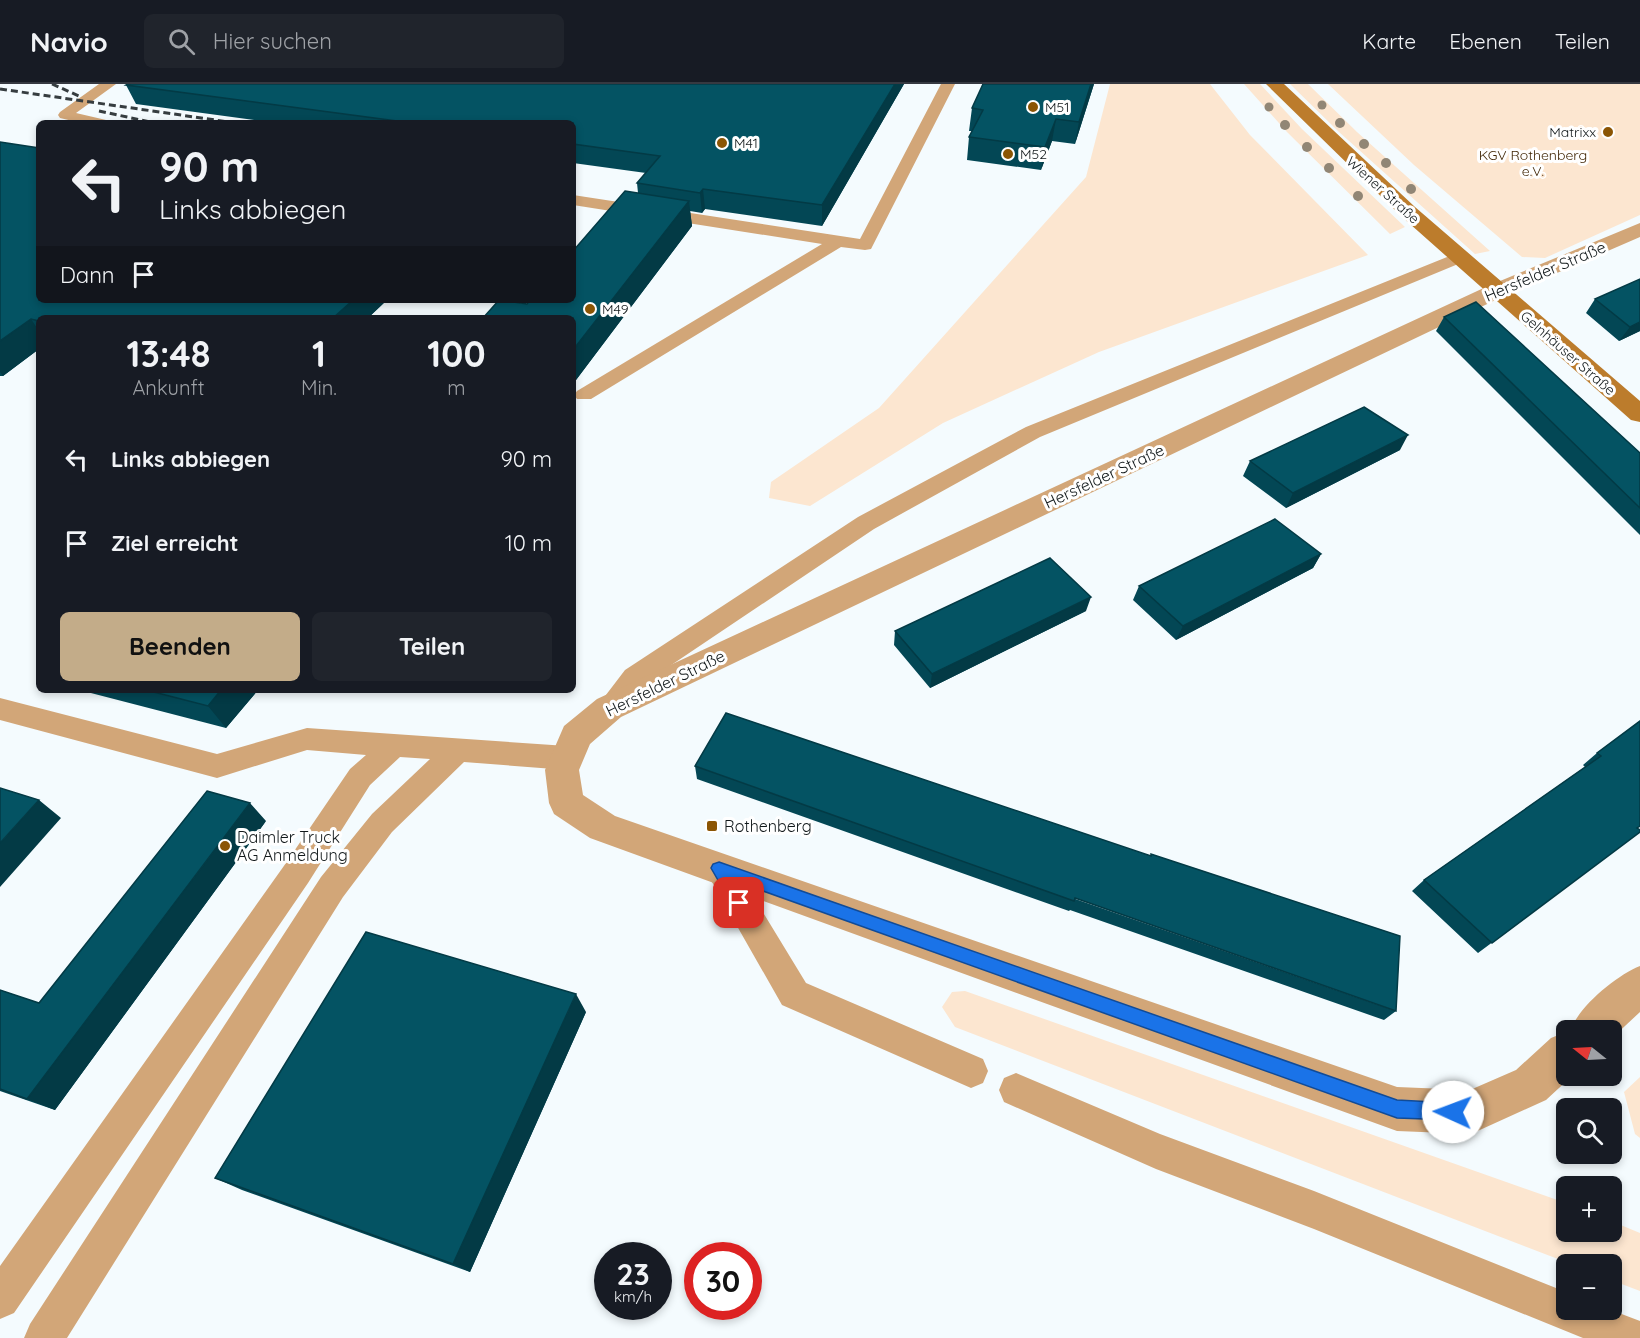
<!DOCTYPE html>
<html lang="de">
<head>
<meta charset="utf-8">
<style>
  :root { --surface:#171b24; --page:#20242c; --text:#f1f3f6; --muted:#9ea1a6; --line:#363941; --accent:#c3ac89 }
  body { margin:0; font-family:Quicksand,sans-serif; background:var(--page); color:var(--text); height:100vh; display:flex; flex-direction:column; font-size:22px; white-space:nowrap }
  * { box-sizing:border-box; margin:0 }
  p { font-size:20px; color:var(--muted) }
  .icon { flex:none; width:33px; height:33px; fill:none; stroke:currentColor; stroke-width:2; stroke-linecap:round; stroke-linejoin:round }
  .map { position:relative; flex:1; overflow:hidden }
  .drawer { position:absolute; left:36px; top:231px; width:540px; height:378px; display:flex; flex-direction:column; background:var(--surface); border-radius:9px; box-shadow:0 3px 9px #0003 }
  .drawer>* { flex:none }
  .banner { position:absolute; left:36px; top:36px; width:540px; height:183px; border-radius:9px; box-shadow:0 3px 9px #0003; background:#171b24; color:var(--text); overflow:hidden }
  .needle { width:39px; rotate:288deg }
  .buttons { position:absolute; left:1556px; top:936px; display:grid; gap:12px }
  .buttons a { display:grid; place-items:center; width:66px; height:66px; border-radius:9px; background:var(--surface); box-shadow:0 3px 9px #0003; font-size:30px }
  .speed { position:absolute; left:594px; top:1158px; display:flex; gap:12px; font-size:30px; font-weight:700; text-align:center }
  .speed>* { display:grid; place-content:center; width:78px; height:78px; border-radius:50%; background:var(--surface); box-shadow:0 3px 9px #0003; line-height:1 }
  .speed small { font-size:15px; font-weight:400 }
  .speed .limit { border:9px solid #d22; background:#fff; color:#111 }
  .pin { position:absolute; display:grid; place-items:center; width:51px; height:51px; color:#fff; margin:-26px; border-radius:12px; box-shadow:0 3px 9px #0006 }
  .me { position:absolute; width:66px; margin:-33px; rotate:272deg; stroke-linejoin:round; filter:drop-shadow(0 0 4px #0008) }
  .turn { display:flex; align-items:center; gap:21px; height:126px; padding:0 24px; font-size:27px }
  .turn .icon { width:78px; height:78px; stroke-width:2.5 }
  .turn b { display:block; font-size:42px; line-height:51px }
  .then { display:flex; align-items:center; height:57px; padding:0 24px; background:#0003; gap:12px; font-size:22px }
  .eta { display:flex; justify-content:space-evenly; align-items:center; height:102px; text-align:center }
  .eta b { font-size:36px; font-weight:700; line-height:42px }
  .action { display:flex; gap:12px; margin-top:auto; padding:12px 24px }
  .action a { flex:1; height:69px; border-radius:9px; background:var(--accent); color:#111; font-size:24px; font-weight:700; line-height:69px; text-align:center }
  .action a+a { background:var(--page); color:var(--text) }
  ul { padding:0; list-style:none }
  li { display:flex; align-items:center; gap:18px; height:84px; padding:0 24px }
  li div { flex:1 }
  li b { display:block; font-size:22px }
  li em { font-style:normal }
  header { display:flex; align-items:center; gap:36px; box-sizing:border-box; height:84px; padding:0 30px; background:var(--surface); border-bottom:2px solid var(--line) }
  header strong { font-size:28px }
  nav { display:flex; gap:33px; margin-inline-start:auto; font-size:21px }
  .search { width:420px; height:54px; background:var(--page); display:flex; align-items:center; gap:15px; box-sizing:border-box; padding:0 21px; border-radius:9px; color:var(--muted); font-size:22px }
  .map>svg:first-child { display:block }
  .green { fill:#fce6d0 }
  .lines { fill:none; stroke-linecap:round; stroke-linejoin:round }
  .service { fill:#d2a678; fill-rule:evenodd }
  .minor { fill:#d2a678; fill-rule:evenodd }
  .secondary { fill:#bc7c2c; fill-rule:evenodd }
  .rail { stroke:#363d40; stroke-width:3; stroke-dasharray:7 4; stroke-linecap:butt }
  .tree { fill:#918675 }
  .wall { fill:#034755 }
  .shaded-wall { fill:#033a45 }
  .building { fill:#045363; stroke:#033a45; stroke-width:1.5 }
  .route { fill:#1a73e8; stroke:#114b97; stroke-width:1.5 }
  .poi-dot { fill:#8b5504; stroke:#fff; stroke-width:2 }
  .labels { text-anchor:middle; stroke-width:6; stroke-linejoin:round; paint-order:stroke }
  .far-poi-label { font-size:14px; fill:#12191b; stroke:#fff; text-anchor:start }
  .far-park-label { font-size:14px; fill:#402605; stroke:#fff }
  .far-street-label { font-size:14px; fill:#12191b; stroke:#fff }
  .street-label { font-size:16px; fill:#12191b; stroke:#fff }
  .poi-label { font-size:16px; fill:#12191b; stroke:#fff; text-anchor:start }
</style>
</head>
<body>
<header>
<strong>Navio</strong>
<div class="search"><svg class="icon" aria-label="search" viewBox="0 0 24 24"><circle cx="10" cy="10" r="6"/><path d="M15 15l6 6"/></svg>Hier suchen</div>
<nav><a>Karte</a><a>Ebenen</a><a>Teilen</a></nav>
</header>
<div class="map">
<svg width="1640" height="1254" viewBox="0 0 1640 1254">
  <rect width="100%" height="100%" fill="#f4fbfe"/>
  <!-- green -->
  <path class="green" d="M1110,0H1210L1250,51L1368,171L1099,268L943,339L810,422L769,414L771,398L879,324L1086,93Z
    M1244,0H1260L1302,45L1405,143L1390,150L1287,48Z
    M1290,0H1308L1357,48L1490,167L1475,170L1339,48Z
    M1328,0H1640V131L1545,174L1522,173L1414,81Z
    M965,907L1566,1119V1148H1611V1137L1640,1149V1207L1611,1196V1180H1571L955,943L942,923L952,908Z
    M1640,993V1054L1635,1050L1624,1008Z"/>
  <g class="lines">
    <!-- service -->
    <path class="service" d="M99,0H116L76,29L106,36L108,39H81L60,34L58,31L60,28Z
      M941,0H955L871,165L865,166L841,163L591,315H577L574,311L577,307L822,160L573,121V111L860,155Z
      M1457,169L1463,170L1466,174L1463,178L1040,353L874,445L643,600C631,616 622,639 599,632L596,624L625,586L858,433L1026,343Z
      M0,614L217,670L307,644L567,662L577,666L581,674L577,682L567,686L464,678L392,748L343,813L67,1254H24L30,1240L321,793L372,730L430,675L400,673L370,701L308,799L14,1229L0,1235V1182L286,779L350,685L366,671L307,666L217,694L0,636Z
      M719,770L730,774L806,899L983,975L988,987L983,999L971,1004L782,921L704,784L708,774Z
      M1016,989L1160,1050L1314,1107L1566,1208V1226H1611L1640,1237V1254H1583L1314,1145L1156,1085L1004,1018L999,1006L1004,994Z"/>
    <!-- minor -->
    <path class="minor" d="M1640,139V153L1504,212L621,633L590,660L579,686L583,711L615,732L1397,1003L1470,1006L1516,986L1551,954L1566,948V992H1572L1546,1016L1471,1050L1397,1047L590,754L554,730L549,719L545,686L564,642L597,615L1488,202Z
      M1640,882V928L1611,955V946H1571C1578,923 1617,891 1640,882Z"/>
    <!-- secondary -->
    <path class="secondary" d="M1266,0H1284L1415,123L1640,317V338L1631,336L1401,132Z"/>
    <!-- rail -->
    <path class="rail" d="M52,0L79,12
      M0,5L236,39
      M99,27L155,39"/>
  </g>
  <!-- trees -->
  <g class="tree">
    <circle cx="1322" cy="21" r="4.5"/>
    <circle cx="1269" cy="23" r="4.5"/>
    <circle cx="1340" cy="39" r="5"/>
    <circle cx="1285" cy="41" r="5"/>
    <circle cx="1364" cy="60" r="5"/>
    <circle cx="1307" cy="63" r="5"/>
    <circle cx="1386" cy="79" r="5"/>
    <circle cx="1329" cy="84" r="5"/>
    <circle cx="1411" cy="105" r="5"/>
    <circle cx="1358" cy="112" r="5"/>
  </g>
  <!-- wall -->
  <path class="wall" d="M128,0H904L822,142L705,125L702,129L690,127L692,142L573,300V234L527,220L638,109L637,99L646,89L573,79V39H277L136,20L126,1Z
    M1094,0L1075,60L1052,57L1041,86L967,76L969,53L972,47H969L972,24Z
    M0,58L39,216H387L368,234H39V265L3,292H0Z
    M1595,215L1640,247L1619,257L1586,229Z
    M1444,233L1640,369V451L1436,247Z
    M1400,366L1286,424L1243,392L1250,377Z
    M1321,470L1313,484L1176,556L1133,516L1139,502Z
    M1086,527L930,604L894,561L895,547Z
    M86,606H258L226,644L87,608Z
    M1640,637L1637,744L1640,748L1478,869L1412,807L1424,796L1585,683L1583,681L1597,669Z
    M695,682L1396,927L1384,936L1070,826L1069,827L697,695Z
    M266,737L55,1026L0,1007V906L39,919Z
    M586,928L470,1188L242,1106L215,1094Z"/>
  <!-- shaded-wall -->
  <path class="shaded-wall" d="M895,0H904L822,142V121Z
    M1091,0H1094L1075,60L1079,38Z
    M1056,35L1052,57L1041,86L1045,63Z
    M703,105L705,125L702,129L700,109Z
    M689,117L692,142L573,300V266Z
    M353,216H387L368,234H333Z
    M31,235L39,247V265L3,292L0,288V257Z
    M1640,238V247L1619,257L1630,243Z
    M1408,351L1400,366L1286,424L1293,409Z
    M1321,470L1313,484L1176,556L1183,542Z
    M1091,513L1086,527L930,604L932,590Z
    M221,606H258L226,644L208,622Z
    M39,716L61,734L0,803V759Z
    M250,719L266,737L55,1026L27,1015Z
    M576,910L586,928L470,1188L453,1180Z"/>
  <!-- building -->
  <path class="building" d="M128,0H895L822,121L703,105L700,109L637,99L660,72L573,60V39H412L126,1Z
    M983,0H1091L1079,38L1056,35L1045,63L969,53L983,26L972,24Z
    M0,58L39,64V216H353L333,234H39V237L31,235L0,257Z
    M625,107L689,117L573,266V234H483L499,216L527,220L530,216H573V167Z
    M1640,195V238L1630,243L1595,215Z
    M1476,218L1640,369V424L1444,233Z
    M1364,323L1408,351L1293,409L1250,377Z
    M1275,435L1321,470L1183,542L1139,502Z
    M1050,474L1091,513L932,590L895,547Z
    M146,606H221L208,622Z
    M726,629L1151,772V770L1400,852L1396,927L1075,814L1074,817L695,682Z
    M1640,637V742L1637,744L1640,746V748L1492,859L1424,796L1601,672L1597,669Z
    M0,704L39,716L0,759Z
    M207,707L250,719L27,1015L0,1005V906L39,919Z
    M366,848L576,910L453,1180L215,1094Z"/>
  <!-- route -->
  <path class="route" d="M719,778L1397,1016L1453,1019L1459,1021L1462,1028L1459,1034L1453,1036L1397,1034L735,797L747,819L745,824L739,826L734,824L711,784L713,780Z"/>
  <!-- markers -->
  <g class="poi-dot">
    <circle cx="1033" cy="23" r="6"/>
    <circle cx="1608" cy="48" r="6"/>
    <circle cx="722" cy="59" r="6"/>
    <circle cx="1008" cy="70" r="6"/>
    <circle cx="590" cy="225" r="6"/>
    <rect x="706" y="736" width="12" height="12" rx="3"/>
    <circle cx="225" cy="762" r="6"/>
  </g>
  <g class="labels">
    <!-- far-poi labels -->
    <g class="far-poi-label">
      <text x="1045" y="28">M51</text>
      <text x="1596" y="53" text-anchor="end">Matrixx</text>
      <text x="734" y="64">M41</text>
      <text x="1020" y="75">M52</text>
      <text x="602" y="230">M49</text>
    </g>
    <!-- far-park labels -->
    <g class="far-park-label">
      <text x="1533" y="76">KGV Rothenberg<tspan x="1533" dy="16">e.V.</tspan></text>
    </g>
    <!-- far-street labels -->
    <g class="far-street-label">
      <text transform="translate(1383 106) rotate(42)" y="5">Wiener Straße</text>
      <text transform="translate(1568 269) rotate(41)" y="5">Gelnhäuser Straße</text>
    </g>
    <!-- street labels -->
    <g class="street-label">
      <text transform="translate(1545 187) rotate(-23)" y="6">Hersfelder Straße</text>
      <text transform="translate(1104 392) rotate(-25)" y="6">Hersfelder Straße</text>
      <text transform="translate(665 599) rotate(-26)" y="6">Hersfelder Straße</text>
    </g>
    <!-- poi labels -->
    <g class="poi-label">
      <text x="724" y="748">Rothenberg</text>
      <text x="237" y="759">Daimler Truck<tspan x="237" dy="18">AG Anmeldung</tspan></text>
    </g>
  </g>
</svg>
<div class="buttons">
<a><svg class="needle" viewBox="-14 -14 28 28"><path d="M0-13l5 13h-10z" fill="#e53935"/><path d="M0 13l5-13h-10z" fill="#9ea1a6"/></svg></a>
<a><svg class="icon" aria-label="search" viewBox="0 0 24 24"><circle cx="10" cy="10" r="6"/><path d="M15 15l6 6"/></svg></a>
<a>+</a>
<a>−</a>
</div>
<div class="speed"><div>23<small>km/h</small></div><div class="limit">30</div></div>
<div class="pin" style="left:739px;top:819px;background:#d93025"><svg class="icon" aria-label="arrive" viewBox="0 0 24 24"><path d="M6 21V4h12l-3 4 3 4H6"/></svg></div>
<svg class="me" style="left:1453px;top:1028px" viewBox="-20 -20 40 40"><circle r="19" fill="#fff"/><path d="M0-13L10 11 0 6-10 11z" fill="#1a73e8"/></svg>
<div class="banner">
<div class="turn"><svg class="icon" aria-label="left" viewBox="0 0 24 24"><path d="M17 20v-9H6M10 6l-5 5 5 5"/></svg><div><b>90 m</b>Links abbiegen</div></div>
<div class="then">Dann<svg class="icon" aria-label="arrive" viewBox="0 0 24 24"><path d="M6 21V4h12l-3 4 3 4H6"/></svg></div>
</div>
<section class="drawer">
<div class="eta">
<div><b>13:48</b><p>Ankunft</p></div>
<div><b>1</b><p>Min.</p></div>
<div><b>100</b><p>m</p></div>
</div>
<ul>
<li><svg class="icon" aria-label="left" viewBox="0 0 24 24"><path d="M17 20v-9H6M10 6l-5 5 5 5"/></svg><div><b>Links abbiegen</b></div><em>90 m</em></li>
<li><svg class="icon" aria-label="arrive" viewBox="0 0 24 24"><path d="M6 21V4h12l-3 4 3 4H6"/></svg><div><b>Ziel erreicht</b></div><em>10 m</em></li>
</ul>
<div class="action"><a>Beenden</a><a>Teilen</a></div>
</section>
</div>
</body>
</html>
